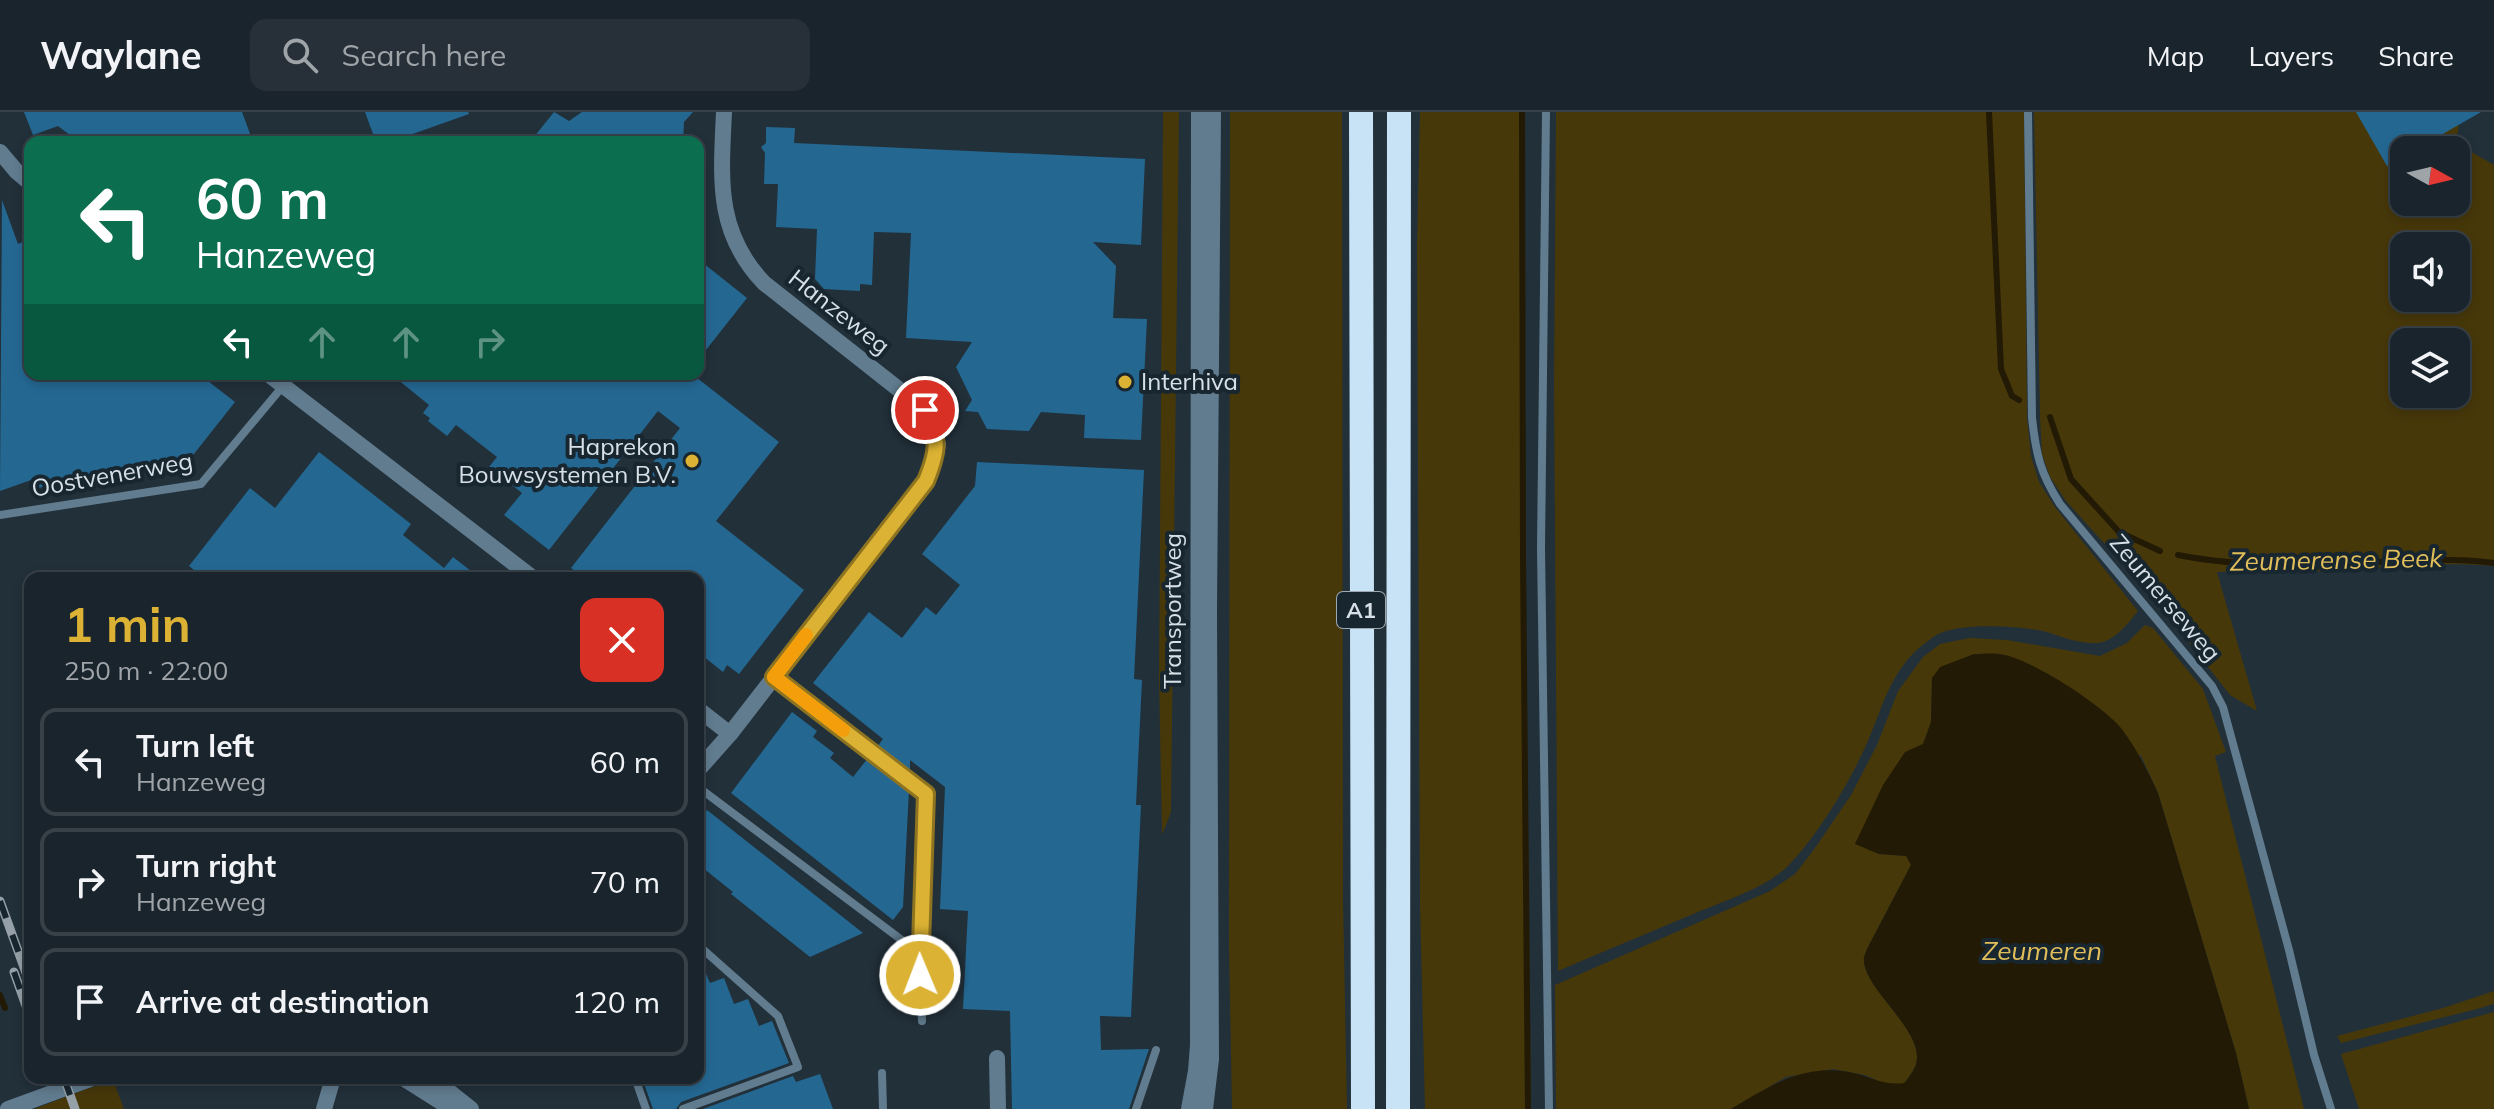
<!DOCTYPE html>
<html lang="en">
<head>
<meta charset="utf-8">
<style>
  :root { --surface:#1a242c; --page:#273038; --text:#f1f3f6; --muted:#9fa4a9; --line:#384148; --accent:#dbb233 }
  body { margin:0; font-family:Mulish,sans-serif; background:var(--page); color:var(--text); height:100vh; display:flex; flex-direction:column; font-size:30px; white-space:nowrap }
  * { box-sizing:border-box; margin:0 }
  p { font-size:26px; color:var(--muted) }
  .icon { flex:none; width:44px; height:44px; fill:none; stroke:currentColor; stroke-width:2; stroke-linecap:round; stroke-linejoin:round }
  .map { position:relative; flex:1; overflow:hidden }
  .drawer { position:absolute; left:24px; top:460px; width:680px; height:512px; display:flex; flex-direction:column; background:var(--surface); border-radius:16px; box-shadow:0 4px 12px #0003,0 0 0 2px var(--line) }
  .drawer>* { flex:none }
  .top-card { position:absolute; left:24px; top:24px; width:680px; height:244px; border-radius:16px; box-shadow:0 4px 12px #0003,0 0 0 2px var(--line); background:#0b6e4f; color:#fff; overflow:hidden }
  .needle { width:52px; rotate:98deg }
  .fabs { position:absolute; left:2390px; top:24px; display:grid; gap:16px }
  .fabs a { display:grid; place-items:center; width:80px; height:80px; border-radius:16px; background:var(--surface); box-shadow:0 4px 12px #0003,0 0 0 2px var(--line); font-size:40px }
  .pin { position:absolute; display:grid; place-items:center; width:68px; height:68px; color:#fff; margin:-34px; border:4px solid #fff; border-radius:50%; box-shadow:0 2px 8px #0007 }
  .me { position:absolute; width:88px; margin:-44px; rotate:359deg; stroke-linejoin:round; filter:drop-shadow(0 0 6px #0008) }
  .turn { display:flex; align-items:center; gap:28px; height:168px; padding:0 40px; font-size:36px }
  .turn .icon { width:104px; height:104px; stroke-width:2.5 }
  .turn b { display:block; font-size:56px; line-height:68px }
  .lanes { display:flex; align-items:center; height:76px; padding:0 40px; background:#0003; justify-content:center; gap:40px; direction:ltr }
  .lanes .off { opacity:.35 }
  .round { display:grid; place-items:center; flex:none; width:84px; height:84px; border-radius:16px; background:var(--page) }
  .overview { display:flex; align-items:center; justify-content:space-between; height:136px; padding:0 40px }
  h1 { font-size:48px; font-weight:700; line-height:60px; color:var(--accent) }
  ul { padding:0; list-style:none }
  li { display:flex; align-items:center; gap:24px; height:108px; margin:0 16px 12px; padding:0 24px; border:4px solid var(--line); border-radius:16px }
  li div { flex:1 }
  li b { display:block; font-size:30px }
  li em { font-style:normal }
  header { display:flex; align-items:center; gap:48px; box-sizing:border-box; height:112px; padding:0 40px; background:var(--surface); border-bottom:2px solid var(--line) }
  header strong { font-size:38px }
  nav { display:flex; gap:44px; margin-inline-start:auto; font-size:28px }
  .search { width:560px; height:72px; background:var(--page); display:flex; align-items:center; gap:20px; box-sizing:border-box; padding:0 28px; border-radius:16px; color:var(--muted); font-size:30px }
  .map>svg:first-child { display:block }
  .green { fill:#47380a; fill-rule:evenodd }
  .water { fill:#221a04 }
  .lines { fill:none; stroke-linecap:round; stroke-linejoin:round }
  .stream { stroke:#221a04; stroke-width:6 }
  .building { fill:#246892 }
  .service { stroke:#617c8f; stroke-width:8 }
  .minor { stroke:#617c8f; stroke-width:16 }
  .tertiary { stroke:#617c8f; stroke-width:16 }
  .motorway { stroke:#c9e3f6; stroke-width:24 }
  .rail-casing { stroke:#95a0a8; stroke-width:9 }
  .rail { stroke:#182630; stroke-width:6; stroke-dasharray:18; stroke-linecap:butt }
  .route-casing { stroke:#8e7421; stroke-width:20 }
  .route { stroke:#dbb233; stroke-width:14 }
  .slow { stroke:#f59e0b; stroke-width:14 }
  .poi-dot { fill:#dbb233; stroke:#182630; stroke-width:3 }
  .labels { text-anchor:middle; stroke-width:8; stroke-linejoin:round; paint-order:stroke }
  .shield { fill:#182630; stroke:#9ea8b0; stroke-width:2 }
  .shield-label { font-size:22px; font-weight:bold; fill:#d7e0e7 }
  .street-label { font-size:24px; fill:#d7e0e7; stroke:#182630 }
  .poi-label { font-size:24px; fill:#d7e0e7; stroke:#182630; text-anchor:start }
  .water-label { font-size:26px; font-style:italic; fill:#e1be5a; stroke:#182630 }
</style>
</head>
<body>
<header>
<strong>Waylane</strong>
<div class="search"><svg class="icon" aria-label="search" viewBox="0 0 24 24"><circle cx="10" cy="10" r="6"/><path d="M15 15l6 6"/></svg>Search here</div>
<nav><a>Map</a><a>Layers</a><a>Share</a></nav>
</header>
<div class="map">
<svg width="2494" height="997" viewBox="0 0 2494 997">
  <rect width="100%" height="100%" fill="#22303a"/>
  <!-- green -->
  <path class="green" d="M1163,0H1179L1171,700L1162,723L1159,566Z
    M1230,0H1342L1343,787L1347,997H1232L1229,836Z
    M1420,0H1525L1523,271L1531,997H1425L1420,793L1417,135Z
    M1556,0H2024L2027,306L2031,344L2039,370L2055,395L2138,499C2130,509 2120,522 2108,528C2089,537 2061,524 2043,519C2017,514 1957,510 1935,524C1893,551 1886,586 1868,629C1850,670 1820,720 1790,752C1767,776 1728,787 1698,800C1652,819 1605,839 1558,859L1554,273Z
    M2034,0H2461L2456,31L2494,53V454C2438,449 2384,456 2328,459C2291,461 2254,459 2217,460L2257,599L2230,583L2157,490L2066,389L2050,365L2042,342L2040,305ZM2404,38H2456V90H2404ZM2404,134H2456V186H2404ZM2404,230H2456V282H2404Z
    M2145,513L2153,516L2203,577L2226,640L2215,644L2304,997H2249L2236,941L2158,681L2141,644L1932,565L1931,610L1923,633L1855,731L1879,742L1907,744L1911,753L1867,837C1866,841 1863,845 1864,849C1865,879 1929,922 1915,955C1912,961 1907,967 1904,972L1887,973L1865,963L1833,957L1786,965L1731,997H1556L1555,873L1770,779L1795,762L1815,736L1851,683L1877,633L1898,579L1923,545L1940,532L1969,526L2007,528L2100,544L2127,531Z
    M2494,879V892L2477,897L2341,931L2337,924L2443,896Z
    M2494,900V997H2359L2341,942Z
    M114,970L124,997H34L89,976Z"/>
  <!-- water -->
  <path class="water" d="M1974,542C1983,542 1991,541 1999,542C2029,545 2102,593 2121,616C2137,637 2147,658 2158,681L2236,941L2249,997H1731C1770,974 1802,952 1849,960C1870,964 1882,974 1904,971C1908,967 1912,961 1915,955C1929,922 1865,879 1864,849C1863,845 1866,841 1867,837L1911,753L1906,744L1879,742L1855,732L1883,673L1905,640L1923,632L1931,610L1932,566L1940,555Z"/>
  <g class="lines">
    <!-- stream -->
    <path class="stream" d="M1522,0L1523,444L1528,997
      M1989,0L2001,257L2012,284L2019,288
      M2050,305L2071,367L2119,420L2160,439
      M2178,443C2228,453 2282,454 2333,452C2387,450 2440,444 2494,451
      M0,883L5,896"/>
  </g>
  <!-- building -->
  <path class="building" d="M24,0H242L253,30H79L58,14L33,23Z
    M365,0H468L469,2L390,30H376Z
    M554,0L569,9L582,0H693L684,10L683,30H530Z
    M2356,0H2481L2415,38H2404V44L2387,54Z
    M766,15L795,16L794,31L1145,47L1141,133L1093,130L1116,154L1113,206L1147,207L1141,328L1084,326L1085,303L1041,300L1029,319L987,317L978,300L965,299L972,288L956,255L972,230L906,226L911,121L874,120L872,173L860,172V179L824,177L815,167L817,117L776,115L778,72H764L765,41L761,35L766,31Z
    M2,88L18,132L30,127V262H199L235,290L186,352L37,376L34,367L0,379Z
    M698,147L747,186L698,248Z
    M391,262H545L556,270L562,262H692L779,330L716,409L804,478L739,562L727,553L723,560L698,540V466H584L571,456L680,316L658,299L549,438L504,403L522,381L489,355L497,345L456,313L447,324L428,309L430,306L423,301L429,293Z
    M319,340L411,412L403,423L444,456L453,445L480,466H204L189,454L250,376L275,396Z
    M977,350L1144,358L1134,567L1142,568L1136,693H1141L1131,905L1100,904L1101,938L1149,937L1129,997H1012L1010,899L963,897L968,799L940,797L945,675L910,648V661L877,635L883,627L813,571L869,500L902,526L926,495L936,503L960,473L922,442L975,374Z
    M792,600L817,619L813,625L834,641L830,646L853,665L868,646L909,678L903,795L893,808L731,681Z
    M707,698L863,821L810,845L731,782L733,780L698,752V710Z
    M698,843L710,871L724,866L734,892L748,887L759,914L772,909L789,951L681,990L676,997H653L642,966H698Z
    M820,962L833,997H703L793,964L796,970Z"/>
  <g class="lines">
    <!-- service -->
    <path class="service" d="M1546,0L1541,436L1549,997
      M2028,0L2032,306C2036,342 2040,361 2060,392L2212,574L2223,595L2289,838L2314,943L2331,997
      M0,403L201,372L283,274
      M774,565L926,682L919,841
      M698,675L919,841L922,909
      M882,961L883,997
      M635,966L646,997
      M683,997L798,955L778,904L698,833
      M1136,997L1156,938"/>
    <!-- minor -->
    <path class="minor" d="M0,40L17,60L30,71
      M268,262L533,466
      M698,597L730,622
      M698,658L730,622L926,369L935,347L938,332L925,298L764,171C715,120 721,66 724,0
      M997,946L998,997
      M324,997L333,966"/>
    <!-- tertiary -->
    <path class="tertiary" d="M403,966L452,997
      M432,966L471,997
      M8,997L93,966
      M1189,997L1196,959L1198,933L1199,0
      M1205,997L1211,947L1209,500L1213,0"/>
    <!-- motorway -->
    <path class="motorway" d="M1361,0L1363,997
      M1398,997L1399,0"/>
    <!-- rail casing -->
    <g class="rail-casing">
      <path id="rail" d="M0,789L30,872
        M14,860L30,905
        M64,966L75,997"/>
    </g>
    <!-- rail -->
    <use href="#rail" class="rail"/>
  </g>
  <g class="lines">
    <!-- route casing -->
    <g class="route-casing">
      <path id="route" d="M920,863L926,682L774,565L926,369C939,337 939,329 925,298"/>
    </g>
    <!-- route -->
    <use href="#route" class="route"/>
    <!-- slow -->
    <path class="slow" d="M806,523L774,565L843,618"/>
  </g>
  <!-- markers -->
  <g class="poi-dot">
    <circle cx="1125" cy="270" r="8"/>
    <circle cx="692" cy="349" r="8"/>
  </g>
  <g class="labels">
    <!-- shield labels -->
    <rect class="shield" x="1337" y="480" width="48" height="36" rx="6"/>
    <g class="shield-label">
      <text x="1361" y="506">A1</text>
    </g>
    <!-- street labels -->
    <g class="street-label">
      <text transform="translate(839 200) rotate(38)" y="8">Hanzeweg</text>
      <text transform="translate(112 363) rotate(-10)" y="8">Oostvenerweg</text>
      <text transform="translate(2165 486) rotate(50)" y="8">Zeumerseweg</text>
      <text transform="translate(1173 499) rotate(-90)" y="8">Transportweg</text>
    </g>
    <!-- poi labels -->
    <g class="poi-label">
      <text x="1141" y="278">Interhiva</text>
      <text x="676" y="343" text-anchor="end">Haprekon<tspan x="676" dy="28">Bouwsystemen B.V.</tspan></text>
    </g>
    <!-- water labels -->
    <g class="water-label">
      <text transform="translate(2336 448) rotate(-1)" y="9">Zeumerense Beek</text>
      <text x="2042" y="848">Zeumeren</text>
    </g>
  </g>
</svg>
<div class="fabs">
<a><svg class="needle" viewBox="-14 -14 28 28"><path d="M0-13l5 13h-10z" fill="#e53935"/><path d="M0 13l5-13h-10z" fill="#9fa4a9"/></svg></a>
<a><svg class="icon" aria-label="sound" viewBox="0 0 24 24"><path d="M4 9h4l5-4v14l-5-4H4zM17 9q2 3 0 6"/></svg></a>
<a><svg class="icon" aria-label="layers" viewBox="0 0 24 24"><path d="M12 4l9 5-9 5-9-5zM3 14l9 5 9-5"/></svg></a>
</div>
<div class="pin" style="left:925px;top:298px;background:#d93025"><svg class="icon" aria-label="arrive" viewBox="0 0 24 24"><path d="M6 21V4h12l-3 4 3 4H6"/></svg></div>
<svg class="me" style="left:920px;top:863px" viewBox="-20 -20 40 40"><circle r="17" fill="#dbb233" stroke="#fff" stroke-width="3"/><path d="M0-11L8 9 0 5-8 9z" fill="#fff"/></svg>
<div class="top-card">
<div class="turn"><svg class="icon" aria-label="left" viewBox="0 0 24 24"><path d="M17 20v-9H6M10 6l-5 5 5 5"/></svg><div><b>60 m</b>Hanzeweg</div></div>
<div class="lanes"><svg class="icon" aria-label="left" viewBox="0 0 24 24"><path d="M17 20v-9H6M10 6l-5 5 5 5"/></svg><svg class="icon off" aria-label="ahead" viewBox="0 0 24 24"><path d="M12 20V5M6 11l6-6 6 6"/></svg><svg class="icon off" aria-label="ahead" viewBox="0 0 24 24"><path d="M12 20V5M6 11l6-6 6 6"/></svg><svg class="icon off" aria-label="right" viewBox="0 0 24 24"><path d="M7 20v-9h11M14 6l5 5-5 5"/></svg></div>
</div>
<section class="drawer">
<div class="overview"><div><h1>1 min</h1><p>250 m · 22:00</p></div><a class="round" style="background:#d93025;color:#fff"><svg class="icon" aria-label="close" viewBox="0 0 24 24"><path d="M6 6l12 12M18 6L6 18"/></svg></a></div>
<ul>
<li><svg class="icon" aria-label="left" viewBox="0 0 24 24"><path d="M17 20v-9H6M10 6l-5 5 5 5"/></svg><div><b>Turn left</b><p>Hanzeweg</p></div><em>60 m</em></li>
<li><svg class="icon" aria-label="right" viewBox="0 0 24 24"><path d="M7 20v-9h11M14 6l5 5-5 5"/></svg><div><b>Turn right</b><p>Hanzeweg</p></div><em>70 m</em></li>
<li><svg class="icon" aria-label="arrive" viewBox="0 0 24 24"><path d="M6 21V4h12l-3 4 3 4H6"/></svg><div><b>Arrive at destination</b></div><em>120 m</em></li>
</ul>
</section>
</div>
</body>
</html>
